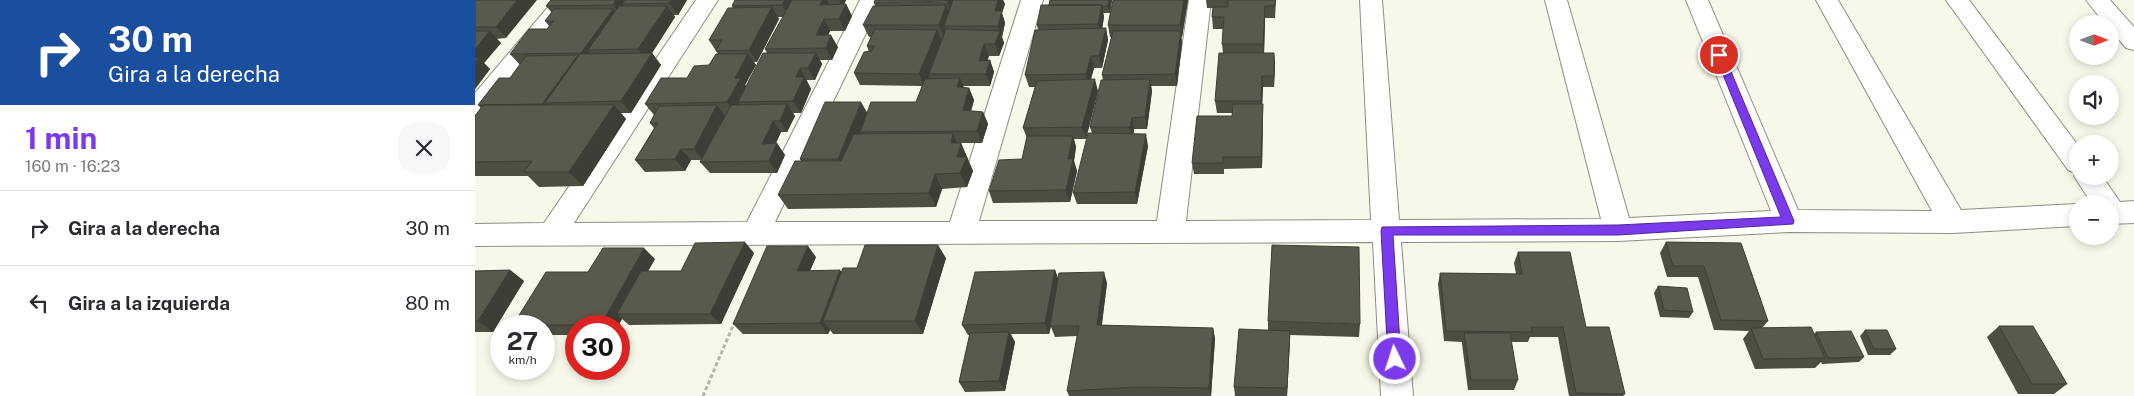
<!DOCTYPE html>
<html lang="es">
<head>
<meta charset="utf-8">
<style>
  :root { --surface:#fff; --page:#f7f7f7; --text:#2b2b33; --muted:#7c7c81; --line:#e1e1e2; --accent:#7c3aed }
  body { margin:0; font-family:"Public Sans",sans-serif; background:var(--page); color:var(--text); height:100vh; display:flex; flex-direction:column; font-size:19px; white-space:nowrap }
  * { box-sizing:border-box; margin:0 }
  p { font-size:16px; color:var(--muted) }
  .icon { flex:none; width:28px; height:28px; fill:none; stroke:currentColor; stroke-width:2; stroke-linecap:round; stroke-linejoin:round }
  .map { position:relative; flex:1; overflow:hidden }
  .drawer { display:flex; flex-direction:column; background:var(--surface); width:475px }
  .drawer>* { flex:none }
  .hud { background:#1a4fa0; color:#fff; overflow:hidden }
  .needle { width:32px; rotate:90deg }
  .controls { position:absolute; left:1594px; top:15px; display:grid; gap:10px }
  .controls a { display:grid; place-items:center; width:50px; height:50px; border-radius:50%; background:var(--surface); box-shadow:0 2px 8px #0003; font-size:25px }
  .speed { position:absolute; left:15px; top:315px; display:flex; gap:10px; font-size:25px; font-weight:700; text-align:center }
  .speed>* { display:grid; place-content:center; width:65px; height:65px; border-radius:50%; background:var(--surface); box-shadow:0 2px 8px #0003; line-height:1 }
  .speed small { font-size:12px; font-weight:400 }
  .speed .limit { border:8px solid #d22; background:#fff; color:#111 }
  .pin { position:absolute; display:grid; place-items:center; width:42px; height:42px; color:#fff; margin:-21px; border:2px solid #fff; border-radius:50%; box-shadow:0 1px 5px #0007 }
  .me { position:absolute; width:55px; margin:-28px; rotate:356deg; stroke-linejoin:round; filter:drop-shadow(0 0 4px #0008) }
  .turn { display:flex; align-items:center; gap:18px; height:105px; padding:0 25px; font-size:22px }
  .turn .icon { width:65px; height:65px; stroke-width:2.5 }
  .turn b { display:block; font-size:35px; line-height:42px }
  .round { display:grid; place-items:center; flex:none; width:52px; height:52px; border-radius:20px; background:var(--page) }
  .headline { display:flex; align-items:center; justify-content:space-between; height:85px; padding:0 25px }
  h1 { font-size:30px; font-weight:700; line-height:38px; color:var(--accent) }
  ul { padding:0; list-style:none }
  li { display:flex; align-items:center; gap:15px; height:75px; padding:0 25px; border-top:1px solid var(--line) }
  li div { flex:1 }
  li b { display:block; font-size:19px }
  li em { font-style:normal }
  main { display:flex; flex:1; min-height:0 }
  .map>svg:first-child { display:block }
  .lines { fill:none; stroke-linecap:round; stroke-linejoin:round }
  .minor-casing { stroke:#8e8e80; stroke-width:2 }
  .path { stroke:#b5b5aa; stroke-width:3; stroke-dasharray:4 2.5; stroke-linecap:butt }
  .minor { fill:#fff; fill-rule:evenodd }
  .wall { fill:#4d4d42; fill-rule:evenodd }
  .shaded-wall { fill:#3e3e36 }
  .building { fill:#59594d; stroke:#3e3e36 }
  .route { fill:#7c3aed; stroke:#51269a }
</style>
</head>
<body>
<main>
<section class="drawer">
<div class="hud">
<div class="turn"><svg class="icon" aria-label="right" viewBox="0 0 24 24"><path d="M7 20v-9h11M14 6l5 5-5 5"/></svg><div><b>30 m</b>Gira a la derecha</div></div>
</div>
<div class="headline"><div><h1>1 min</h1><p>160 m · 16:23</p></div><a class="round"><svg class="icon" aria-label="close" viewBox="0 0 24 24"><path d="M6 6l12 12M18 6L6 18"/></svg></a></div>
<ul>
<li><svg class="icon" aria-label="right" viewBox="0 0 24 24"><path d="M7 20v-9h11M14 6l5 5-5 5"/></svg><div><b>Gira a la derecha</b></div><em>30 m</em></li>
<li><svg class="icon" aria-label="left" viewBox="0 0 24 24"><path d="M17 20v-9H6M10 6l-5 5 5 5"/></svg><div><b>Gira a la izquierda</b></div><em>80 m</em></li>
</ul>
</section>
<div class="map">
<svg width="1659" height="396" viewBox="0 0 1659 396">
  <rect width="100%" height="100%" fill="#f8f8ea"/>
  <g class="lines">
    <!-- minor casing -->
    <g class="minor-casing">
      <path id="minor" d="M79,0H102L9,116L0,119V93Z
        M221,0H243L99,223L272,222L385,0H407L300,222H475L546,0H568L504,221H682L714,0H736L711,221L896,220L885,0H907L924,220L1126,219L1070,0H1092L1154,218L1296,211L1211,0H1233L1323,210L1457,211L1341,0H1363L1486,210L1602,204V226L1478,233L1314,232L1143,241L926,242L938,396H906L898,242L0,246V224L69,223Z
        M1471,0H1494L1602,144V176H1627L1645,202L1659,201V223L1635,224V204H1617L1599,176L1600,173L1593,170Z
        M1611,0H1635L1659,27V50L1651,48L1635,29V24H1630Z"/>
    </g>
    <!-- path -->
    <path class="path" d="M228,396L260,321"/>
    <!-- minor -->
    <use href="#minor" class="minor"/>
  </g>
  <!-- wall -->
  <path class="wall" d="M0,0L31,38L21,39L26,43L9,63L15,69L0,89Z
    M76,0H212L203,15H199L200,17L177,53L186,65L156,113H146L151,119L108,186L64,187L53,176H0V116L6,108L3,105L35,78L45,65L35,54L72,29L74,26L70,21L77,13L71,6Z
    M260,0H371L369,4H371L377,16L370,31H355L353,35L363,47L357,60H345L347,64L340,80H332V81L336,89L326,113H318L320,116L312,132H306L301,143L310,155L302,173H235L225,162L226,160H216L210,171L170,172L160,160L179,128L175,123L179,115L170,104L212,78L234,65L243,54L234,40L258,8L257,6ZM303,17H308L290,49L292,53L271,86L270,85L281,65L279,62H282L304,19Z
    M528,0L530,4L527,13L530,23L527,37L529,43L524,56H514L512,60H515L519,72L515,86H488L489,88H494L499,100L496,111L508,112L513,124L507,143H486L498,171L492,187L467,189L461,207L313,209L303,195L326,161L325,159L392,113L441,102L447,86L385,85L379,73L394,52L392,46L396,37H394L388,25L400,6L399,3Z
    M637,0L635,13H628L629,17L627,29L631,28L633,40L627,68H619L616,79L623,91L611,139H599L601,147L599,161L602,171L595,202L518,203L514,191L547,159L552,138L548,128L560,87H554L550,75L563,30L562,25L574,5Z
    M713,0L707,37H706L707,43L702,86H676L677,91L672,129H659L658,134L673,146L662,204H602L598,193L617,133L615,127L628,80L627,75L637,37H635L633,25Z
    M731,0H801L800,18H790L789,53H799L800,65L799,87H788L787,104L788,116L787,168L749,169V174H719L717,163L757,116V113H742L740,101L748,53L747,44L748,29H738L737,17L738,8H732Z
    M1191,242L1266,243L1293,321L1287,328L1339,334L1341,332L1389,357L1384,362L1347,364L1346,362L1340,368L1280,369L1268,339L1274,331L1239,330L1223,277H1192L1185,253Z
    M1043,252L1111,327L1150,394L1148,396H1094L1083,337H1055L1053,342H1036L1043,380L1039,390H993L987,344V342L969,341L963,284L965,273L1041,274L1039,263Z
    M279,253L246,324L154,325L147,319L143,326H101V335H69V326H40L38,325L180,259L173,271H206Z
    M341,257L335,271L366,272L382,268L471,258L448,334H358L355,330L353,334H268L258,324Z
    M35,270L49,281L18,332H0V271Z
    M580,270L583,279L632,283L627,325L738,328L740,339L736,396H594L592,391L602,336L580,337L576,327L574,334H536L540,342L530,391L490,392L484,382L495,335H493L487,325Z
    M1183,286L1218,312L1214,318L1185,317L1179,293Z
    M793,321L885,324L884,337L815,335L812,396H760L759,387L793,330Z
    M1524,326L1592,384L1579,394H1543L1512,337Z
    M1390,330L1421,349L1415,355H1393L1385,336Z"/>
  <!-- shaded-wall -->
  <path class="shaded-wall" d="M42,0H62L31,38L21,27Z
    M141,0H159L147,4L152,10L147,17L138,5Z
    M197,0H212L203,15L194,3Z
    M310,0H323L314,17L307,5Z
    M347,0H352L356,7L345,5Z
    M364,0H371L368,7Z
    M472,0H481L476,13L472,1Z
    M523,0H528L530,4L527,13L530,23L527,37L529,43L524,56L520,44L525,32L523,26L520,11Z
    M634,0H637L635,13L633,6Z
    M709,0H713L707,37L705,25Z
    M371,4L377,16L370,31L364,19Z
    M471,5L476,17L469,26L471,31L469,37L464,25Z
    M627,5L629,17L626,36L623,24Z
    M192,6L200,17L177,53L186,65L156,113L146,101L172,61L163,49Z
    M790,6V18L789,56L788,44Z
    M297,7L304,19L282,62L274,50Z
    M138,9L147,20L113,50L120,58L116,64L106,53Z
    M349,19L355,31L348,47L341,35Z
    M631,28L633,40L627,68L624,56Z
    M462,30L467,42L450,86L444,74Z
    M15,31L26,43L9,63L15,69L0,89V49Z
    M706,31L707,43L702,86L700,74Z
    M356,35L363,47L357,60L351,48Z
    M509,44L514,56L509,72L504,61Z
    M341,53L347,64L340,80L333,68Z
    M799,53L800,65L799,87Z
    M273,54L281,65L270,85L273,89L263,102L265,105L260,114L252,102L260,78Z
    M103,55L113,67L70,103L80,114L78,116L67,104Z
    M616,56L619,68L614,86L611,74Z
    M515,60L519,72L515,86L511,74Z
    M325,68L336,89L326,113L318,101L321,77Z
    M787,76L788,87L787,113L786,101Z
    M485,78L490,90L482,87Z
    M620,79L623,91L611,139L607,127Z
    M675,79L677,91L672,129L670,117Z
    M494,88L499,100L493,122L488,110Z
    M386,102L393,114L385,132V133L370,171L363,159Z
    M312,104L320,116L312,132L305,121Z
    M788,104V116L787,168L786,157Z
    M139,105L151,119L108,186L94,172Z
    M242,105L251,117L228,160L219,149Z
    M508,112L513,124L507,143L502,131Z
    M657,118L659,129L658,139L655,127Z
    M298,121L306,132L295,155L287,144Z
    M478,133L484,148L486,143L498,171L492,187L485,173L476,143Z
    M671,134L673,146L662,204L660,192Z
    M598,136L601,147L599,161L602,171L595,202L591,190L593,159Z
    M302,143L310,155L302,173L294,161Z
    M206,149L216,160L210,171L200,159Z
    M460,174L467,189L461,207L454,193Z
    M270,242L279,253L246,324L235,314Z
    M463,245L471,258L448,334L440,321Z
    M333,246L341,257L330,282L322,271Z
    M169,248L180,259L149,314H142L147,319L143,326H128L126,325Z
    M35,270L49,281L18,332L3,321Z
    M365,270L373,281L348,321L355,330L353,334L345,323Z
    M580,270L584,281L574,334L570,323Z
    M629,272L632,283L625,336L622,325Z
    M738,328L740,339L736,396L734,388Z
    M815,331V341L812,396V388Z
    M534,332L540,342L530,391L524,381Z"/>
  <!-- building -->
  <path class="building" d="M0,0H42L21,27H0Z
    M76,0H141L138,5L71,6Z
    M150,0H197L194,3L147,4Z
    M260,0H310L307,5L257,6Z
    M317,0H347L345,5L371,4L364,19H349L341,35H356L351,48L290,49Z
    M400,0H472V1L399,3Z
    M478,0H523L520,11H527L523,26H469Z
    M575,0H634L633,6H626L627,5H574Z
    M638,0H709L705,25H633Z
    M753,0H800V6H790L788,44H747L749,17H737L738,7H753Z
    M471,5L464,25H388L398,6Z
    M566,5H627L623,24L562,25Z
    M144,6H192L163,49L113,50Z
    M297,7L274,50L241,51L247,40H234L253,8Z
    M79,9H138L106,53L35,54L54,29H72L79,21H70Z
    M631,28L624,56H616L611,74L550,75L560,30Z
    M400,29L462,30L444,74L379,73L389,52L397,51L399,46H392Z
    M471,29L525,31L520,44H509L504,61L515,60L511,74H454Z
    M0,31H15L0,49Z
    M638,31H706L700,74L627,75Z
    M177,53L146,101L70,103L105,54Z
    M288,53H341L333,68H325L321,77H329L318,101L263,102Z
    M744,53H799V76H787L786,101H740Z
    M241,54H273L260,78H266L252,102L170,104L186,78H212L219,66L234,65Z
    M103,55L67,104L3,105L24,78H35L51,56Z
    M0,58H4L0,63Z
    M485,78L482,87L494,88L488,110L508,112L502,131L385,132L396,102H441L450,79Z
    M620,79L607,127L548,128L562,81Z
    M675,79L670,117L657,118L655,127H615L626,80Z
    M350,102H386L363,159H325Z
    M312,104L305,121H298L287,144L302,143L294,161L225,162L256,105Z
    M758,104H788L786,157H748V163H717L722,116H757Z
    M8,105H139L94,172H49L57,161L0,162V116Z
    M242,105L219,149H206L200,159L160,160L183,123H175L184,106Z
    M478,133L476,143H486L482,157H492L485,173L460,174L454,193L303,195L320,161H366L379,134Z
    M613,133L671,134L660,192L598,193Z
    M552,136H598L593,159H598L591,190L514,191L524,160L547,159Z
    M270,242L235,314H142L166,271H206L220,243Z
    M1191,242L1266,243L1293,321L1246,320L1229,266H1198Z
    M390,245H463L440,321H348L368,268H382Z
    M797,245L884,247L885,324L793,321Z
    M292,246H333L322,271L365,270L345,323L258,324Z
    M128,248H169L126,325H38L71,272H113Z
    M1043,252H1095L1111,327H1134L1150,394L1101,393L1088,327H1056L1057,332L971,331L965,273L1047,274Z
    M35,270L3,321H0V271Z
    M580,270L570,323L487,325L500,272Z
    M629,272L622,325L738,328L734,388L663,387L592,391L604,326H575L584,273Z
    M1183,286L1212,288L1218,312L1189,310Z
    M1524,326H1558L1592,384H1557Z
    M1336,327L1350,358L1288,359L1276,328Z
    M764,329L815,331L812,388L759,387Z
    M1390,330H1412L1421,349H1399Z
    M1376,331L1389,357L1353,358L1341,332Z
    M534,332L524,381L484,382L495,333Z
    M989,333H1035L1043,380H996Z"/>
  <!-- route -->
  <path class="route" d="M1244,52L1249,55L1319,221L1318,224L1143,235H918L926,359L924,363L920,365L915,363L913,359L906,231L907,227L1143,225L1306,217L1240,55Z"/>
</svg>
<div class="controls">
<a><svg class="needle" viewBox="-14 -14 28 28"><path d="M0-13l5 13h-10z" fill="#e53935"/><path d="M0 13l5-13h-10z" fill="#7c7c81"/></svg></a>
<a><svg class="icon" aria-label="sound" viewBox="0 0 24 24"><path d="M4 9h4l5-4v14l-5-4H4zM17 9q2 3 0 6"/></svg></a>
<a>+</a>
<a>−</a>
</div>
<div class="speed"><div>27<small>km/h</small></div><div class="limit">30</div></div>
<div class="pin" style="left:1244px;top:55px;background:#d93025"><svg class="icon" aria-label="arrive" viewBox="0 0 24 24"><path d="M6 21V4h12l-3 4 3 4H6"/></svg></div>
<svg class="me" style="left:920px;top:359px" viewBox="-20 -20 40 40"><circle r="17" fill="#7c3aed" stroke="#fff" stroke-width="3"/><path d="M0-11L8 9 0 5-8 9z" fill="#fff"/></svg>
</div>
</main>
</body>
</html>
